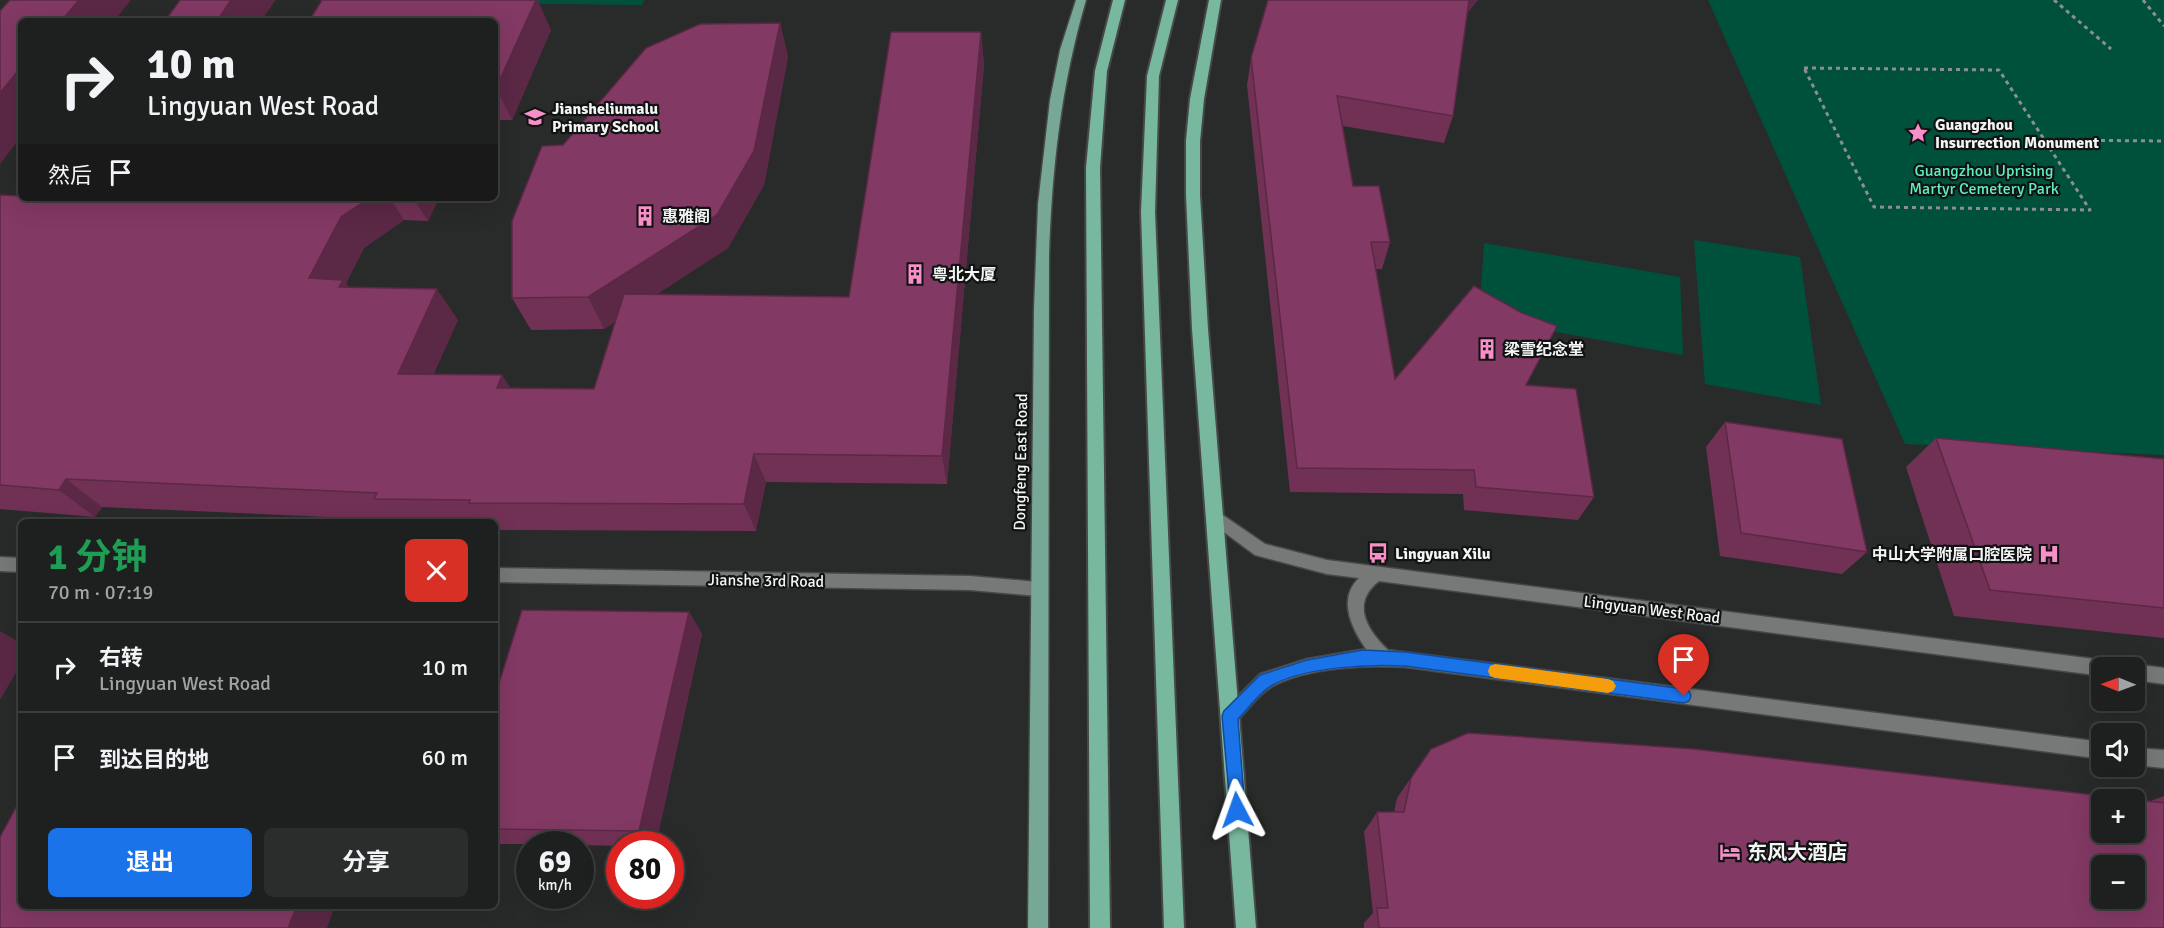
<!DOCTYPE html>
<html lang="zh">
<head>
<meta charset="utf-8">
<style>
  :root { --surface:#1e201f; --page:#2b2d2c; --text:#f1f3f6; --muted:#a1a3a4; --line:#3c3e3d; --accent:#1a73e8 }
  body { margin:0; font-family:Signika,"Noto Sans SC",sans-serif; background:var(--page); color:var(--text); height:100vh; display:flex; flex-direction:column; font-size:22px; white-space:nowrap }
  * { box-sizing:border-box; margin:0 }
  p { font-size:20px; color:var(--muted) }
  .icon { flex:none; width:33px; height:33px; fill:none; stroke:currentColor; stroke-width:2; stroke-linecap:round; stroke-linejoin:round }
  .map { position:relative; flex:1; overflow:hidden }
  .panel { position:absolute; left:18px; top:519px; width:480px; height:390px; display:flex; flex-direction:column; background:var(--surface); border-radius:9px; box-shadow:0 6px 24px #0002,0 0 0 2px var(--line) }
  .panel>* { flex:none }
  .banner { position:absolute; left:18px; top:18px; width:480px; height:183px; border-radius:9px; box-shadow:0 6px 24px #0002,0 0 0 2px var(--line); background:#1e201f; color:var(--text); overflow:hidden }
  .needle { width:39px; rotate:271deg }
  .buttons { position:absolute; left:2091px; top:657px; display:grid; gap:12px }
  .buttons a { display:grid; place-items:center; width:54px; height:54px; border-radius:9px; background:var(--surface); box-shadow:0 6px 24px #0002,0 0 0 2px var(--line); font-size:30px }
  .speed { position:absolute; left:516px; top:831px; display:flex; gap:12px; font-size:30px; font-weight:700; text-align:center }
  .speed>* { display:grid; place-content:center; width:78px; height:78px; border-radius:50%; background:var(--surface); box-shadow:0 6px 24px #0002,0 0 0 2px var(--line); line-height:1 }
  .speed small { font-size:15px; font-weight:400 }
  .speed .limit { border:9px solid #d22; background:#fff; color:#111 }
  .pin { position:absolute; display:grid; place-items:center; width:51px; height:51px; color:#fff; margin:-62px -26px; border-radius:50% 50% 50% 0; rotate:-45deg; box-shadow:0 0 6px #0007 }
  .pin .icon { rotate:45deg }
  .me { position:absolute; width:66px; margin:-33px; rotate:356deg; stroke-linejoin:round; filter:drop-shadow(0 0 4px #0008) }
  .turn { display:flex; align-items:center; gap:21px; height:126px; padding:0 30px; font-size:27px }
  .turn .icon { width:78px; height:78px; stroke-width:2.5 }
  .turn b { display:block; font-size:42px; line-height:51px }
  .then { display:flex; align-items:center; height:57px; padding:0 30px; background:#0003; gap:12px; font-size:22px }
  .round { display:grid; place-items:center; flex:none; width:63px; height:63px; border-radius:9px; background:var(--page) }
  .head { display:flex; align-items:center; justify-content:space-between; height:102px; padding:0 30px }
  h1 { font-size:36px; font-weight:700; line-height:45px; color:#1e9e55 }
  .cta { display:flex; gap:12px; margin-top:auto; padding:12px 30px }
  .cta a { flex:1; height:69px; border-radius:9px; background:var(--accent); color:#fff; font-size:24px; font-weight:700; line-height:69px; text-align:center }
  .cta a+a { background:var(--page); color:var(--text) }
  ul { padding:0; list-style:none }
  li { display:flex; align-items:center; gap:18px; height:90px; padding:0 30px; border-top:2px solid var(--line) }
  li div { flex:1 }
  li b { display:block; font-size:22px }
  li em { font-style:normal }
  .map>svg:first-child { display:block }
  .green { fill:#00513b }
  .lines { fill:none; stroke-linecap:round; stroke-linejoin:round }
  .minor-casing { stroke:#464948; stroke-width:3 }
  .tertiary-casing { stroke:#464948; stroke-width:3 }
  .primary-casing { stroke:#464948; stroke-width:3 }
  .trunk-casing { stroke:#464948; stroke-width:4 }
  .path { stroke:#8d8f8e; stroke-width:3; stroke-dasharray:4 4; stroke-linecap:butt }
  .minor { fill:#767978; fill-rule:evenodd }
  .tertiary { fill:#767978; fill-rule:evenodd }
  .primary { fill:#77a895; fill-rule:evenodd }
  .trunk { fill:#78b89f; fill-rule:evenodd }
  .wall { fill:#703155 }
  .shaded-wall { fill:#5b2845 }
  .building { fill:#823963; stroke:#5b2845; stroke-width:1.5; fill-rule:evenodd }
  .route { fill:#1a73e8; stroke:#114b97; stroke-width:1.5 }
  .slow { fill:#f59e0b }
  .labels { text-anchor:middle; stroke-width:4.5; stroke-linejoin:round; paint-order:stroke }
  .poi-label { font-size:16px; font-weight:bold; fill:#f3f5f4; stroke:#111312; text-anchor:start }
  .park-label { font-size:16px; fill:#5eefbf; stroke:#111312 }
  .street-label { font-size:16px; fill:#f3f5f4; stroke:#111312 }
  .near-poi-label { font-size:20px; font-weight:bold; fill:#f3f5f4; stroke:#111312; text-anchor:start }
</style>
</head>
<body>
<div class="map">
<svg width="2164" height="928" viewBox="0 0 2164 928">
  <rect width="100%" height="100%" fill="#282b29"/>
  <!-- green -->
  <path class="green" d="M474,0H644L642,5L473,3Z
    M1708,0H2164V455L1905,444Z
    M1694,240L1800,257L1821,405L1705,384Z
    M1484,243L1680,277L1683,355L1479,318Z"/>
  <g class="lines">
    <!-- minor casing -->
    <g class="minor-casing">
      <path id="minor" d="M0,557L21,558V572L0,571Z
        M495,568L970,576L1037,582L1043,584L1045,589L1043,594L1037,596L970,590L495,582Z"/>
    </g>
    <!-- tertiary casing -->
    <g class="tertiary-casing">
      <path id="tertiary" d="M1214,509L1265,544L1327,560L2102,660L2108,663L2110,668H2102V676L1379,581C1351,603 1366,629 1388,650L2102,742V759L1405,667C1366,665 1308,667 1273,686C1259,693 1247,711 1236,722L1230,724L1224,722L1221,716L1224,710L1260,674L1307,659L1366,649C1352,629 1337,599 1359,578L1327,574L1255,555L1209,521L1206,516L1209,511Z
        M2134,664L2164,668V684L2134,680V668H2128Z
        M2134,748L2164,750V768L2134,765Z"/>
    </g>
    <!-- primary casing -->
    <g class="primary-casing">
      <path id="primary" d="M1076,0H1086C1061,86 1052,167 1049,256L1048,928H1028L1034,309L1038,204L1050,100L1060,50Z"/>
    </g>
    <!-- trunk casing -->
    <g class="trunk-casing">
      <path id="trunk" d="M1113,0H1125L1107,71L1100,168L1110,928H1090L1086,168L1095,71Z
        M1166,0H1178L1159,76L1155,212L1184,928H1164L1141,212L1147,76Z
        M1209,0H1221L1204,99L1200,141V195L1208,329L1256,928H1236L1192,329L1186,195V141L1190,99Z"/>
    </g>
    <!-- path -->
    <path class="path" d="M2054,0L2111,49
      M2143,0L2164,26
      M1804,68L1999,70L2090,210L1874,207Z
      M2045,140L2164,141"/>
    <!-- minor -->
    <use href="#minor" class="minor"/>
    <!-- tertiary -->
    <use href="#tertiary" class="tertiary"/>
    <!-- primary -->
    <use href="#primary" class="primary"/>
    <!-- trunk -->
    <use href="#trunk" class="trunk"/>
  </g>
  <!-- wall -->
  <path class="wall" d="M1268,0H1478L1467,13L1453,116L1444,143L1343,126L1353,186L1390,242L1382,269H1376L1395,379L1526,385L1594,497L1578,520L1464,510L1463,494L1290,492L1247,85L1251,58Z
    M495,21L551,30L512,120H495Z
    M780,23L788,57L764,185L728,248L657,294L849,297L981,32L984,65L947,484L766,482L756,531L495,530V522H396L394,520L102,507L95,517L0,509V195L21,198H439L428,221L404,220L364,248L346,283L349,287L458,320L433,374L511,388L594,389L615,322L604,329L531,330L512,298L563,145Z
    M1725,422L1867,552L1842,574L1720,556L1706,447Z
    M1936,438L2164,459V638L1954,616L1906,467Z
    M689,612L702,634L656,844H620V846L580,845V844H495V696Z
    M1431,749L2151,801L2164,796V928H1364V923L1373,913L1364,832L1377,812H1394L1397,798Z"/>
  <!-- shaded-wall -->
  <path class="shaded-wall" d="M79,0H131L114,21H61Z
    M231,0H275V1L261,21H217Z
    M536,0H538L551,30L512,120L496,88Z
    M1468,0H1478L1461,20Z
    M780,23L788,57L764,185L728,248L604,329L588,297Z
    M981,32L984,65L947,484L942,456Z
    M21,67V137L0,164V93Z
    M370,198H390L404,220L364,248L346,283L367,310L309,278L341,217Z
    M413,198H439L428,221Z
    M437,289L458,320L421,403L398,374Z
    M502,375L521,404L497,388Z
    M754,454L766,482L756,531L744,504Z
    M66,479L102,507L95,517L59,490Z
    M689,612L702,634L656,844H653L639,831Z
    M0,631L21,643V664L0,700Z
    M297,906H335L327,928H288Z"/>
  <!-- building -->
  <path class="building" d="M10,0H79L61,21H21V67L0,93V11Z
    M180,0H231L217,21H165Z
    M322,0H536L496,88L495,21H309Z
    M1268,0H1469L1453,116L1337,96L1353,186H1379L1390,242H1371L1395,379L1474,286L1522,313L1557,326L1526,385L1576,389L1594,497L1476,487L1474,470L1297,468L1251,58Z
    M780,23L754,151L717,215L588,297L512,298V221L542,146L563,145L646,48L700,24Z
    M891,32H981L942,456L754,454L744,504L469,503L470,500L374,499L377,493L66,479L59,490L0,485V195L21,196V198H370L341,217L309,278L343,280L339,287L437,289L398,374L502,375L497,388L594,389L624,294L849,297Z
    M1725,422L1842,439L1867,552L1741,533Z
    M1936,438L2164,459V608L1990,590Z
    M522,610L689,612L639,831L495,829V696Z
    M1468,733L1694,749L2164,803V928H1379L1377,908H1388L1377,812H1404L1411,778L1431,749ZM2102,800H2134V832H2102ZM2102,866H2134V898H2102Z
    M21,798V906H297L288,928H0V837Z"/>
  <!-- route -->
  <path class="route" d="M1363,650L1405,652L1684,689L1689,691L1691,696L1689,701L1684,703L1405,666C1369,664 1303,667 1271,686C1259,693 1248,709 1238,719L1245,810L1243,816L1237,818L1231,816L1222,716L1224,711L1260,675L1307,660Z"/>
  <!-- slow -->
  <path class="slow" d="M1495,664L1608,679L1613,681L1616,686L1613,691L1608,693L1495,678L1490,676L1488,671L1490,666Z"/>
  <!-- icons -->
  <defs>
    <g id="school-bare" transform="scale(1.62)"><path d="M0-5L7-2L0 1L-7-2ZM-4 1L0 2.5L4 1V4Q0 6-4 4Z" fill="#f98fc9" stroke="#111312" stroke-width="2.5" paint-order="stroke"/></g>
    <g id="sight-bare" transform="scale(1.62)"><path d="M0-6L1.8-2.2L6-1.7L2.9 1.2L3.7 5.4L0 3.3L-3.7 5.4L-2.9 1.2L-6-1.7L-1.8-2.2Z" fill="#f98fc9" stroke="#111312" stroke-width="2.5" paint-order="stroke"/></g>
    <g id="building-bare" transform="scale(1.62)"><path d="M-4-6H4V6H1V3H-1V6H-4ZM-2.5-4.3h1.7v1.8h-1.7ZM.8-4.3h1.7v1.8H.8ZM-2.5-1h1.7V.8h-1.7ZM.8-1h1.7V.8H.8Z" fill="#f98fc9" stroke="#111312" stroke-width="2.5" paint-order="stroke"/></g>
    <g id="bus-bare" transform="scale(1.62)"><path d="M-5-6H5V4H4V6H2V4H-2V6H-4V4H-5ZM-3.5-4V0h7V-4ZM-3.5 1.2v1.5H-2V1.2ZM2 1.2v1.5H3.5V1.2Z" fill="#f98fc9" stroke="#111312" stroke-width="2.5" paint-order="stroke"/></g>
    <g id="hospital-bare" transform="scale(1.62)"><path d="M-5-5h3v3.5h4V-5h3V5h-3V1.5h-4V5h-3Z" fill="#f98fc9" stroke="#111312" stroke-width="2.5" paint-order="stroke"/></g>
    <g id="hotel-bare" transform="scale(1.62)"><path d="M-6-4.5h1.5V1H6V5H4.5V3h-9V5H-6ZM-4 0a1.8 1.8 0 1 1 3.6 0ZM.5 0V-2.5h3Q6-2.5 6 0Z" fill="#f98fc9" stroke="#111312" stroke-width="2.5" paint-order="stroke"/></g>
  </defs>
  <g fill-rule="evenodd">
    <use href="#school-bare" x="535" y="117"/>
    <use href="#sight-bare" x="1918" y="133"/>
    <use href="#building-bare" x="645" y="216"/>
    <use href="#building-bare" x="915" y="274"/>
    <use href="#building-bare" x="1487" y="349"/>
    <use href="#bus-bare" x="1378" y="553"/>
    <use href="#hospital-bare" x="2049" y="554"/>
    <use href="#hotel-bare" x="1730" y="852"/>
  </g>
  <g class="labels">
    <!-- poi labels -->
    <g class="poi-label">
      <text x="552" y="114">Jiansheliumalu<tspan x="552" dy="18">Primary School</tspan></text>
      <text x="1935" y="130">Guangzhou<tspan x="1935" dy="18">Insurrection Monument</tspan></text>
      <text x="662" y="222">惠雅阁</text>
      <text x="932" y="280">粤北大厦</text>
      <text x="1504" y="355">梁雪纪念堂</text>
      <text x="1395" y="559">Lingyuan Xilu</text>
      <text x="2032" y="560" text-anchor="end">中山大学附属口腔医院</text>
    </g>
    <!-- park labels -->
    <g class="park-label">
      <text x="1984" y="176">Guangzhou Uprising<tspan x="1984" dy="18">Martyr Cemetery Park</tspan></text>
    </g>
    <!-- street labels -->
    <g class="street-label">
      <text transform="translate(1020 462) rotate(-89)" y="6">Dongfeng East Road</text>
      <text transform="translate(766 580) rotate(1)" y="6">Jianshe 3rd Road</text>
      <text transform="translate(1652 609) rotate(7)" y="6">Lingyuan West Road</text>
    </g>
    <!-- near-poi labels -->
    <g class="near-poi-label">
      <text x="1747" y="859">东风大酒店</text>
    </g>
  </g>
</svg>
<div class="buttons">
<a><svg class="needle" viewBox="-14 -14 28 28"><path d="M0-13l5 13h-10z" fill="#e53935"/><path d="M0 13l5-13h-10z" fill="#a1a3a4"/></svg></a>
<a><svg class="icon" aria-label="sound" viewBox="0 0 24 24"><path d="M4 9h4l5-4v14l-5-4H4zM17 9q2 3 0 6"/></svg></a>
<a>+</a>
<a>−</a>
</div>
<div class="speed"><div>69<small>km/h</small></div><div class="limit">80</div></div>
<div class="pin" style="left:1684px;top:696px;background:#d93025"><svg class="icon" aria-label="arrive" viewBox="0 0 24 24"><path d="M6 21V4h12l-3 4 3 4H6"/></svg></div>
<svg class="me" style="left:1237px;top:810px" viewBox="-20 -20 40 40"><path d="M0-17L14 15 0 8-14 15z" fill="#1a73e8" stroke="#fff" stroke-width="4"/></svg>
<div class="banner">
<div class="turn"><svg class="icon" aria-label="right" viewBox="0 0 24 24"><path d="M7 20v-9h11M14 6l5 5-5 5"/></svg><div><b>10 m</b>Lingyuan West Road</div></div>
<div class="then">然后<svg class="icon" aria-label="arrive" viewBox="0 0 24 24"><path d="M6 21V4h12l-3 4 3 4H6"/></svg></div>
</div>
<section class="panel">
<div class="head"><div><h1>1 分钟</h1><p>70 m · 07:19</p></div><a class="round" style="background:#d93025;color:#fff"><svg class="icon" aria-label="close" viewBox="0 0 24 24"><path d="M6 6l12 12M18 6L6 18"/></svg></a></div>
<ul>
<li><svg class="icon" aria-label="right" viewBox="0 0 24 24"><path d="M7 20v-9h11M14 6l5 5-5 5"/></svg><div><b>右转</b><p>Lingyuan West Road</p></div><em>10 m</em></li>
<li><svg class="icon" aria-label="arrive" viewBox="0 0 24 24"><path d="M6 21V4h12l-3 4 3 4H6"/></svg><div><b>到达目的地</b></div><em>60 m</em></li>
</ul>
<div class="cta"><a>退出</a><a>分享</a></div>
</section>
</div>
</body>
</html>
